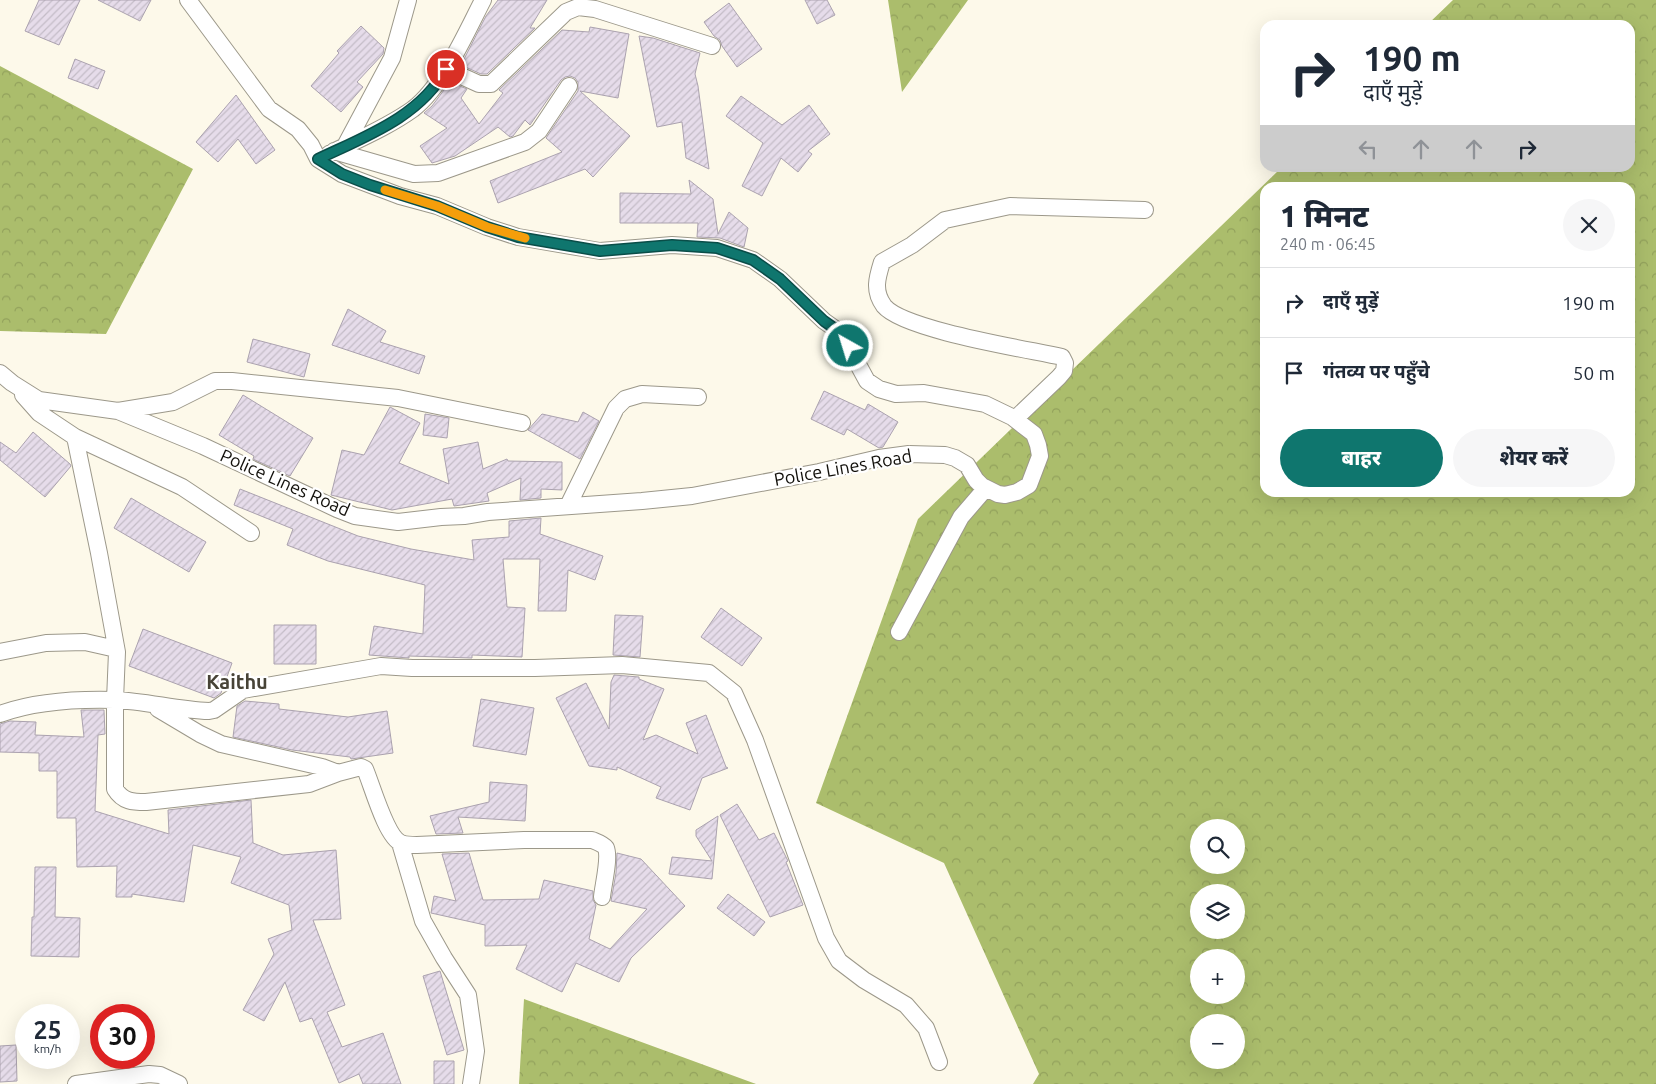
<!DOCTYPE html>
<html lang="hi">
<head>
<meta charset="utf-8">
<style>
  :root { --surface:#fff; --page:#f6f6f7; --text:#1f2937; --muted:#747a83; --line:#e0e1e3; --accent:#0f766e }
  body { margin:0; font-family:Ubuntu,"Noto Sans Devanagari",sans-serif; background:var(--page); color:var(--text); height:100vh; display:flex; flex-direction:column; font-size:19px; white-space:nowrap }
  * { box-sizing:border-box; margin:0 }
  p { font-size:16px; color:var(--muted) }
  .icon { flex:none; width:28px; height:28px; fill:none; stroke:currentColor; stroke-width:2; stroke-linecap:round; stroke-linejoin:round }
  .map { position:relative; flex:1; overflow:hidden }
  .sheet { position:absolute; left:1260px; top:182px; width:375px; height:315px; display:flex; flex-direction:column; background:var(--surface); border-radius:15px; box-shadow:0 5px 20px #0002 }
  .sheet>* { flex:none }
  .top-card { position:absolute; left:1260px; top:20px; width:375px; height:152px; border-radius:15px; box-shadow:0 5px 20px #0002; background:#fff; color:var(--text); overflow:hidden }
  .controls { position:absolute; left:1190px; top:819px; display:grid; gap:10px }
  .controls a { display:grid; place-items:center; width:55px; height:55px; border-radius:50%; background:var(--surface); box-shadow:0 5px 20px #0002; font-size:25px }
  .speed { position:absolute; left:15px; top:1004px; display:flex; gap:10px; font-size:25px; font-weight:700; text-align:center }
  .speed>* { display:grid; place-content:center; width:65px; height:65px; border-radius:50%; background:var(--surface); box-shadow:0 5px 20px #0002; line-height:1 }
  .speed small { font-size:12px; font-weight:400 }
  .speed .limit { border:8px solid #d22; background:#fff; color:#111 }
  .pin { position:absolute; display:grid; place-items:center; width:42px; height:42px; color:#fff; margin:-21px; border:2px solid #fff; border-radius:50%; box-shadow:0 1px 5px #0007 }
  .me { position:absolute; width:55px; margin:-28px; rotate:321deg; stroke-linejoin:round; filter:drop-shadow(0 0 4px #0008) }
  .turn { display:flex; align-items:center; gap:18px; height:105px; padding:0 20px; font-size:22px }
  .turn .icon { width:65px; height:65px; stroke-width:2.5 }
  .turn b { display:block; font-size:35px; line-height:42px }
  .lanes { display:flex; align-items:center; height:48px; padding:0 20px; background:#0003; justify-content:center; gap:25px; direction:ltr }
  .lanes .off { opacity:.35 }
  .round { display:grid; place-items:center; flex:none; width:52px; height:52px; border-radius:26px; background:var(--page) }
  .headline { display:flex; align-items:center; justify-content:space-between; height:85px; padding:0 20px }
  h1 { font-size:30px; font-weight:800; line-height:38px }
  .action { display:flex; gap:10px; margin-top:auto; padding:10px 20px }
  .action a { flex:1; height:58px; border-radius:30px; background:var(--accent); color:#fff; font-size:20px; font-weight:800; line-height:58px; text-align:center }
  .action a+a { background:var(--page); color:var(--text) }
  ul { padding:0; list-style:none }
  li { display:flex; align-items:center; gap:15px; height:70px; padding:0 20px; border-top:1px solid var(--line) }
  li div { flex:1 }
  li b { display:block; font-size:19px }
  li em { font-style:normal }
  .map>svg:first-child { display:block }
  .forest { fill:url(#forest-crowns); fill-rule:evenodd }
  .building { fill:url(#building-hatch); stroke:#aba2af }
  .lines { fill:none; stroke-linecap:round; stroke-linejoin:round }
  .minor-casing { stroke:#9c988a; stroke-width:18 }
  .minor { stroke:#fff; stroke-width:16 }
  .route-casing { stroke:#0a4d48; stroke-width:12 }
  .route { stroke:#0f766e; stroke-width:9 }
  .slow { stroke:#f59e0b; stroke-width:9 }
  .labels { text-anchor:middle; stroke-width:4.5; stroke-linejoin:round; paint-order:stroke }
  .street-label { font-size:18px; fill:#12100b; stroke:#fff }
  .quarter-label { font-size:20px; font-weight:bold; fill:#474337; stroke:#fff }
</style>
</head>
<body>
<div class="map">
<svg width="1656" height="1084" viewBox="0 0 1656 1084">
  <defs>
    <pattern id="forest-crowns" width="20" height="18" patternUnits="userSpaceOnUse" patternTransform="scale(1.25)"><rect width="20" height="18" fill="#abbd6c"/><path d="M2 6a3 3 0 1 1 6 0M12 15a3 3 0 1 1 6 0" fill="none" stroke="#92a15c"/></pattern>
    <pattern id="building-hatch" width="6" height="6" patternUnits="userSpaceOnUse" patternTransform="scale(1.25)"><rect width="6" height="6" fill="#e6dcea"/><path d="M-1 1l2-2M0 6l6-6M5 7l2-2" fill="none" stroke="#c4bcc7"/></pattern>
  </defs>
  <rect width="100%" height="100%" fill="#fdf9ea"/>
  <!-- forest -->
  <path class="forest" d="M888,0H968L902,92Z
    M1453,0H1656V1084H1033L1039,1074L944,863L816,803L918,519L1281,168H1630V25H1427ZM1265,188H1630V492H1265ZM1199,828H1236V865H1199ZM1199,892H1236V930H1199ZM1199,958H1236V995H1199ZM1199,1022H1236V1060H1199Z
    M0,66L193,169L106,334L0,331Z
    M524,999L756,1084H519Z"/>
  <!-- building -->
  <path class="building" d="M39,0H80L59,45L25,31Z
    M98,0H151L140,21Z
    M498,0H547L530,28H535L487,74H481L461,65L486,16Z
    M805,0H827L835,15L817,24Z
    M729,3L762,49L737,67L722,46L720,40L714,36L704,22Z
    M361,26L384,48L383,54L357,82L363,87L341,112L311,86L339,53L337,51Z
    M590,27L629,34L618,98L580,91L630,136L593,177L585,169L498,203L490,181L562,152L546,138L578,91V82L575,78L570,76L565,77L561,80L530,125L525,120L513,136L510,137L498,127L455,156L432,163L420,146L447,128L424,113L432,106L450,82L467,89L461,98L479,124L503,93L499,90L562,30L589,32Z
    M639,36L653,38L700,53L695,74L698,86L709,169L686,158L682,122L657,127Z
    M75,59L105,71L98,89L68,78Z
    M236,95L275,150L256,164L238,139L218,162L196,142Z
    M741,96L782,125L809,105L830,134L808,151L812,154L798,172L781,158L762,196L742,186L763,143L726,116Z
    M689,180L713,199L718,234L729,212L748,228L744,247L720,238L697,237L698,223H620V193L691,194Z
    M348,309L386,331L380,342L425,356L419,374L332,345Z
    M253,339L310,354L304,377L247,362Z
    M824,391L865,410L868,404L898,422L883,447L879,448L847,429L844,435L811,419Z
    M243,395L313,438L290,476L253,459L254,456L219,435Z
    M390,407L420,423L399,463L449,484L443,449L478,442L483,469L507,459L508,461L562,462V490L541,489V498L520,500L521,478L487,493L489,501L454,506L452,499L392,510L331,495L342,450L364,455Z
    M583,412L599,421L580,459L528,430L542,414L578,422Z
    M425,414L449,418L447,438L423,435Z
    M33,432L70,464L71,466L45,497L0,460V442L16,453Z
    M240,489L358,536L411,549L474,560L472,540L509,537V521L541,518L540,534L603,556L595,580L568,570L566,611H538L540,559H503L507,607L525,608L522,657L472,655V658L409,656V658L369,655L374,626L423,634L425,585L328,561L287,545L293,529L234,505Z
    M131,498L206,542L189,572L114,528Z
    M721,608L762,638L742,666L701,637Z
    M615,615L643,616L640,657L613,655Z
    M274,625H316V664H274Z
    M143,629L232,663L221,693L214,698L129,666Z
    M614,675L639,677V679L664,689L643,740L656,735L698,754L686,723L706,715L726,767L728,768L702,778L690,810L656,798L661,787L617,767V770L589,766L556,698L586,683L609,729L611,682Z
    M481,699L534,708L526,755L473,746Z
    M245,701L279,704V709L348,717L387,711L393,753L351,759L350,757L292,750L233,737L237,706Z
    M81,710H104L105,734L98,735L95,811L169,834L168,810L251,800L253,843L283,855L336,850L341,919L313,920L345,1005L327,1012L342,1047L383,1033L401,1084H363L359,1074L339,1083L312,1018L300,1022L285,982L264,1021L243,1010L274,954L268,939L292,930L289,905L231,883L241,857L193,845L184,902L132,894V897H116L117,866L77,867L76,818H57V771H39V753L0,752V724L10,721L36,722L35,735L84,737Z
    M490,782L527,785L525,821L458,817L463,833L436,834L430,816L489,802Z
    M737,804L759,840L774,833L788,861L786,862L803,905L770,917L720,815Z
    M718,816L712,879L669,874L672,857L712,861L696,836V830Z
    M469,853L483,900L539,899L544,880L593,891V900L596,905L589,939L610,949L647,909L611,901L616,873L617,853L641,859L685,906L631,958L619,982L576,963L562,992L516,969L527,945L485,946V925L431,913L434,896L456,901L442,854Z
    M35,867H56L55,917L80,918L79,957L31,956L32,917H34Z
    M728,894L765,922L754,936L717,908Z
    M440,971L464,1050L447,1055L423,976Z
    M16,1045L17,1081L0,1082V1046Z
    M434,1061H454V1084H434Z"/>
  <g class="lines">
    <!-- minor casing -->
    <g class="minor-casing">
      <path id="minor" d="M446,69L479,84H491L566,12L578,7L595,9L712,46
        M345,146L392,58L408,0
        M334,151L414,174L438,173L525,142L539,131L569,86
        M329,154C357,140 388,127 413,109C443,86 466,33 483,0
        M0,373L12,383L39,400L118,411L203,446L337,509L355,516L398,522L441,517L464,516L488,512L642,501L692,496L819,472L879,458L909,454L945,455L955,458L967,465L976,480L982,486L998,494L1005,495L1017,492L1029,485L1040,456L1038,445L1034,434L1012,417L985,404L924,393L896,394L879,389L867,381L841,333L824,321L780,279L753,260L717,248L672,245L600,251L518,237L487,227L437,206L400,196L342,174L318,159L311,145L298,129L269,109L188,0
        M23,395L39,413L75,437L182,487L251,533
        M118,411L173,402L215,381H232L398,398L522,423
        M1015,419L1059,377L1064,371L1065,363L1062,357C1026,349 904,330 884,306C873,291 877,278 882,262L912,245L945,220L1010,206L1145,210
        M75,437L99,553L117,652L115,700V789C123,802 133,802 146,802L309,784L338,773L361,767L365,769C372,785 386,837 401,843C405,845 412,845 417,845L524,840H592C597,842 603,844 606,848C610,858 603,886 602,897
        M568,506L616,408L625,399L642,394L698,397
        M899,632L961,517L986,488
        M0,652L46,643L85,642L116,649
        M158,709L200,734L221,744L322,767L338,773
        M0,714C36,701 76,699 114,700C146,701 177,710 209,711L214,710L243,690L381,666L412,668H535L622,665L709,673L734,693L755,740L826,938L839,961L864,980L906,1005L926,1028L939,1062
        M400,843L423,921L444,958L468,995L476,1051L471,1084
        M76,1084L149,1074L160,1075L179,1084"/>
    </g>
    <!-- minor -->
    <use href="#minor" class="minor"/>
  </g>
  <g class="lines">
    <!-- route casing -->
    <g class="route-casing">
      <path id="route" d="M446,69C420,117 364,137 318,159L342,174L370,185L437,206L487,227L518,237L600,251L672,245L717,248L753,260L780,279L824,321L841,333L848,346"/>
    </g>
    <!-- route -->
    <use href="#route" class="route"/>
    <!-- slow -->
    <path class="slow" d="M385,190L437,206L487,227L525,238"/>
  </g>
  <g class="labels">
    <!-- street labels -->
    <g class="street-label">
      <text transform="translate(843 468) rotate(-10)" y="6">Police Lines Road</text>
      <text transform="translate(285 483) rotate(24)" y="6">Police Lines Road</text>
    </g>
    <!-- quarter labels -->
    <g class="quarter-label">
      <text x="237" y="689">Kaithu</text>
    </g>
  </g>
</svg>
<div class="controls">
<a><svg class="icon" aria-label="search" viewBox="0 0 24 24"><circle cx="10" cy="10" r="6"/><path d="M15 15l6 6"/></svg></a>
<a><svg class="icon" aria-label="layers" viewBox="0 0 24 24"><path d="M12 4l9 5-9 5-9-5zM3 14l9 5 9-5"/></svg></a>
<a>+</a>
<a>−</a>
</div>
<div class="speed"><div>25<small>km/h</small></div><div class="limit">30</div></div>
<div class="pin" style="left:446px;top:69px;background:#d93025"><svg class="icon" aria-label="arrive" viewBox="0 0 24 24"><path d="M6 21V4h12l-3 4 3 4H6"/></svg></div>
<svg class="me" style="left:848px;top:346px" viewBox="-20 -20 40 40"><circle r="17" fill="#0f766e" stroke="#fff" stroke-width="3"/><path d="M0-11L8 9 0 5-8 9z" fill="#fff"/></svg>
<div class="top-card">
<div class="turn"><svg class="icon" aria-label="right" viewBox="0 0 24 24"><path d="M7 20v-9h11M14 6l5 5-5 5"/></svg><div><b>190 m</b>दाएँ मुड़ें</div></div>
<div class="lanes"><svg class="icon off" aria-label="left" viewBox="0 0 24 24"><path d="M17 20v-9H6M10 6l-5 5 5 5"/></svg><svg class="icon off" aria-label="ahead" viewBox="0 0 24 24"><path d="M12 20V5M6 11l6-6 6 6"/></svg><svg class="icon off" aria-label="ahead" viewBox="0 0 24 24"><path d="M12 20V5M6 11l6-6 6 6"/></svg><svg class="icon" aria-label="right" viewBox="0 0 24 24"><path d="M7 20v-9h11M14 6l5 5-5 5"/></svg></div>
</div>
<section class="sheet">
<div class="headline"><div><h1>1 मिनट</h1><p>240 m · 06:45</p></div><a class="round"><svg class="icon" aria-label="close" viewBox="0 0 24 24"><path d="M6 6l12 12M18 6L6 18"/></svg></a></div>
<ul>
<li><svg class="icon" aria-label="right" viewBox="0 0 24 24"><path d="M7 20v-9h11M14 6l5 5-5 5"/></svg><div><b>दाएँ मुड़ें</b></div><em>190 m</em></li>
<li><svg class="icon" aria-label="arrive" viewBox="0 0 24 24"><path d="M6 21V4h12l-3 4 3 4H6"/></svg><div><b>गंतव्य पर पहुँचे</b></div><em>50 m</em></li>
</ul>
<div class="action"><a>बाहर</a><a>शेयर करें</a></div>
</section>
</div>
</body>
</html>
